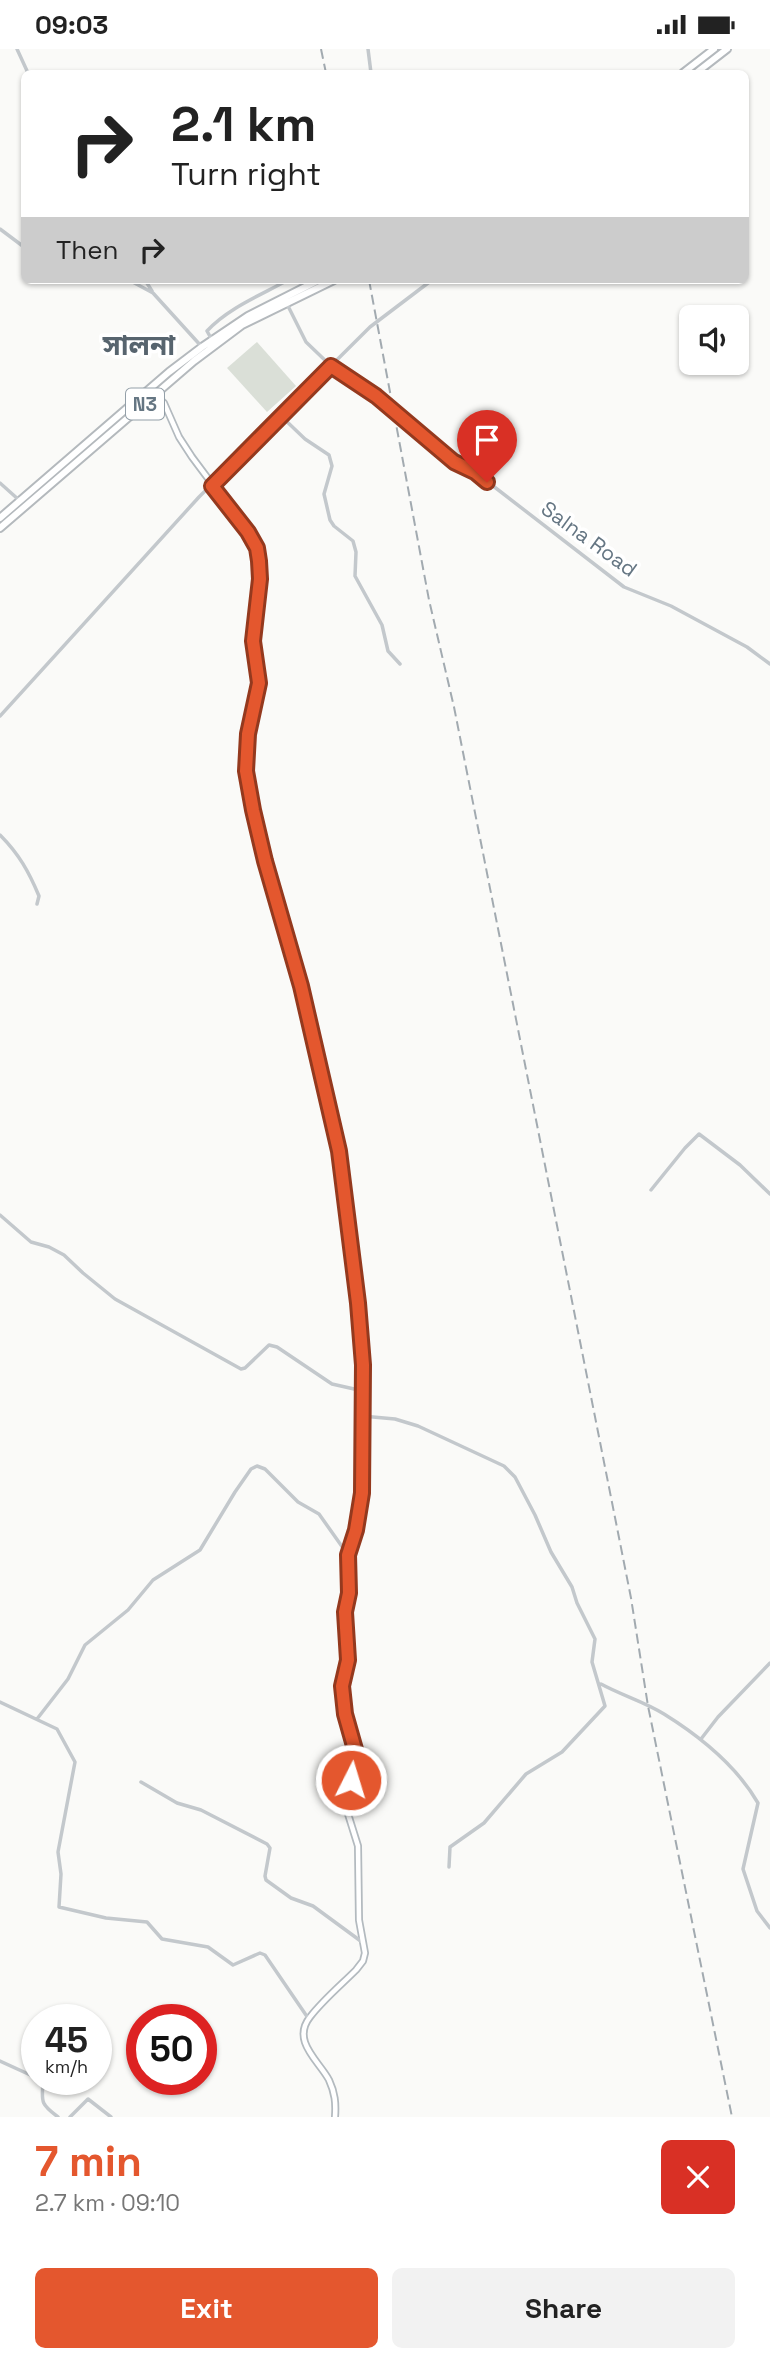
<!DOCTYPE html>
<html lang="en">
<head>
<meta charset="utf-8">
<style>
  :root { --surface:#fff; --page:#f2f2f2; --text:#222; --muted:#767676; --accent:#e4572e }
  body { margin:0; font-family:"Space Grotesk","Noto Sans Bengali",sans-serif; background:var(--page); color:var(--text); height:100vh; display:flex; flex-direction:column; font-size:26px; white-space:nowrap }
  * { box-sizing:border-box; margin:0 }
  p { font-size:23px; color:var(--muted) }
  .icon { flex:none; width:38px; height:38px; fill:none; stroke:currentColor; stroke-width:2; stroke-linecap:round; stroke-linejoin:round }
  .map { position:relative; height:2068px; overflow:hidden }
  .sheet { display:flex; flex-direction:column; background:var(--surface); flex:1 }
  .sheet>* { flex:none }
  .banner { position:absolute; left:21px; top:21px; width:728px; height:214px; border-radius:10px; box-shadow:0 2px 5px #0004; background:#fff; color:var(--text); overflow:hidden }
  .buttons { position:absolute; left:679px; top:256px; display:grid; gap:14px }
  .buttons a { display:grid; place-items:center; width:70px; height:70px; border-radius:10px; background:var(--surface); box-shadow:0 2px 5px #0004; font-size:35px }
  .speed { position:absolute; left:21px; top:1955px; display:flex; gap:14px; font-size:35px; font-weight:700; text-align:center }
  .speed>* { display:grid; place-content:center; width:91px; height:91px; border-radius:50%; background:var(--surface); box-shadow:0 2px 5px #0004; line-height:1 }
  .speed small { font-size:18px; font-weight:400 }
  .speed .limit { border:10px solid #d22; background:#fff; color:#111 }
  .pin { position:absolute; display:grid; place-items:center; width:60px; height:60px; color:#fff; margin:-72px -30px; border-radius:50% 50% 50% 0; rotate:-45deg; box-shadow:0 0 7px #0007 }
  .pin .icon { rotate:45deg }
  .me { position:absolute; width:77px; margin:-38px; rotate:5deg; stroke-linejoin:round; filter:drop-shadow(0 0 5px #0008) }
  .turn { display:flex; align-items:center; gap:24px; height:147px; padding:0 35px; font-size:32px }
  .turn .icon { width:91px; height:91px; stroke-width:2.5 }
  .turn b { display:block; font-size:49px; line-height:60px }
  .then { display:flex; align-items:center; height:66px; padding:0 35px; background:#0003; gap:14px; font-size:26px }
  .round { display:grid; place-items:center; flex:none; width:74px; height:74px; border-radius:10px; background:var(--page) }
  .head { display:flex; align-items:center; justify-content:space-between; height:119px; padding:0 35px }
  h1 { font-size:42px; font-weight:700; line-height:52px; color:var(--accent) }
  .button { display:flex; gap:14px; margin-top:auto; padding:14px 35px }
  .button a { flex:1; height:80px; border-radius:10px; background:var(--accent); color:#fff; font-size:28px; font-weight:700; line-height:80px; text-align:center }
  .button a+a { background:var(--page); color:var(--text) }
  .status { display:flex; justify-content:space-between; align-items:center; height:49px; padding:0 35px; background:var(--surface); direction:ltr }
  .status svg { height:19px; fill:currentColor }
  .map>svg:first-child { display:block }
  .green { fill:#dadfd7 }
  .lines { fill:none; stroke-linecap:round; stroke-linejoin:round }
  .secondary-casing { stroke:#b3babf; stroke-width:8 }
  .highway-casing { stroke:#b4b9bd; stroke-width:10 }
  .street { stroke:#c3c8cc; stroke-width:3.5 }
  .secondary { stroke:#fff; stroke-width:4.5 }
  .highway { stroke:#fff; stroke-width:6 }
  .rail { stroke:#a2aab0; stroke-width:2; stroke-dasharray:10 5; stroke-linecap:butt }
  .route-casing { stroke:#94391e; stroke-width:18 }
  .route { stroke:#e4572e; stroke-width:12 }
  .labels { text-anchor:middle; stroke-width:7; stroke-linejoin:round; paint-order:stroke }
  .shield { fill:#fff; stroke:#939fa8; stroke-width:2 }
  .shield-label { font-size:19px; font-weight:bold; fill:#657683 }
  .street-label { font-size:21px; fill:#657683; stroke:#fff }
  .district-label { font-size:28px; font-weight:bold; fill:#57646e; stroke:#fff }
</style>
</head>
<body>
<div class="status"><b>09:03</b><svg viewBox="0 0 49 12"><path d="M0 12V9h3v3zM5 12V6h3v6zM10 12V3h3v9zM15 12V0h3v12zM26 1h20v11H26zM47 4h2v5h-2z"/></svg></div>
<div class="map">
<svg width="770" height="2068" viewBox="0 0 770 2068">
  <rect width="100%" height="100%" fill="#fafaf8"/>
  <!-- green -->
  <path class="green" d="M257,293L296,337L267,363L227,319Z"/>
  <g class="lines">
    <!-- secondary casing -->
    <g class="secondary-casing">
      <path id="secondary" d="M155,346L164,354L179,388L192,408L248,483L257,499L260,530L253,592L259,634L248,685L246,722L253,761L265,812L301,937L339,1102L345,1135L363,1316L362,1444L356,1481L348,1506L349,1544L345,1563L348,1611L342,1637L345,1665L356,1704L347,1750L348,1765L358,1797L359,1871L365,1904L363,1912L356,1921C341,1936 323,1951 310,1968C291,1992 319,2012 329,2031C335,2044 336,2054 335,2068"/>
    </g>
    <!-- highway casing -->
    <g class="highway-casing">
      <path id="highway" d="M683,24L714,0
        M696,24L727,0
        M0,469L169,323L202,298L248,267L319,231
        M0,479L194,312L242,276L334,231"/>
    </g>
    <!-- street -->
    <path class="street" d="M17,0L28,24
      M368,0L371,24
      M0,180L24,198
      M129,231L153,244L202,298
      M145,231L152,242
      M287,255L306,293L331,317L376,347L454,413L475,423L624,538L671,557L747,598L770,615
      M212,291L207,282C228,259 261,246 288,231
      M281,367L305,390L329,406L332,417L324,445L330,471L334,477L353,492L356,503L355,527L382,576L388,602L400,615
      M0,434L19,451
      M0,667L199,448L370,278L432,231
      M0,786C19,805 29,823 39,847L37,855
      M651,1141L685,1099L699,1085L740,1116L770,1145
      M0,1166L31,1193L49,1198L64,1206L83,1224L115,1250L241,1320L245,1319L269,1296L277,1298L332,1335L363,1342
      M362,1367L395,1370L418,1377L504,1417L515,1428L535,1466L551,1503L572,1538L577,1554L595,1590L592,1613L605,1657L562,1703L526,1725L484,1774L450,1798L449,1818
      M601,1635C621,1646 645,1653 664,1665C701,1688 736,1716 758,1754L743,1820L757,1862L770,1879
      M0,1653L57,1680L75,1713L58,1803L61,1825L59,1858L106,1869L147,1873L162,1890L208,1898L233,1916L260,1904L265,1906L308,1969
      M37,1670L68,1630L85,1596L128,1561L153,1531L200,1501L235,1443L251,1420L257,1417L265,1420L298,1453L319,1465L348,1506
      M701,1690L718,1668L770,1614
      M141,1733L177,1754L201,1761L267,1795L270,1799L265,1827L266,1831L291,1849L313,1857L362,1893
      M0,2012L37,2029
      M39,2030L43,2034C41,2054 42,2056 58,2068
      M70,2068L88,2050L111,2068"/>
    <!-- secondary -->
    <use href="#secondary" class="secondary"/>
    <!-- highway -->
    <use href="#highway" class="highway"/>
    <!-- rail -->
    <path class="rail" d="M321,0L326,24
      M369,231L429,551L454,658L631,1549L648,1657L732,2068"/>
  </g>
  <g class="lines">
    <!-- route casing -->
    <g class="route-casing">
      <path id="route" d="M351,1731L356,1704L345,1665L342,1637L348,1611L345,1563L349,1544L348,1506L356,1481L362,1444L363,1316L358,1254L339,1102L301,937L265,812L253,761L246,722L248,685L259,634L253,592L260,530L259,512L257,499L248,483L212,437L331,317L376,347L454,413L475,423L487,433"/>
    </g>
    <!-- route -->
    <use href="#route" class="route"/>
  </g>
  <g class="labels">
    <!-- shield labels -->
    <rect class="shield" x="126" y="339.5" width="38" height="31" rx="5"/>
    <g class="shield-label">
      <text x="145" y="362">N3</text>
    </g>
    <!-- street labels -->
    <g class="street-label">
      <text transform="translate(589 490) rotate(36)" y="7">Salna Road</text>
    </g>
    <!-- district labels -->
    <g class="district-label">
      <text x="139" y="306">সালনা</text>
    </g>
  </g>
</svg>
<div class="buttons">
<a><svg class="icon" aria-label="sound" viewBox="0 0 24 24"><path d="M4 9h4l5-4v14l-5-4H4zM17 9q2 3 0 6"/></svg></a>
</div>
<div class="speed"><div>45<small>km/h</small></div><div class="limit">50</div></div>
<div class="pin" style="left:487px;top:433px;background:#d93025"><svg class="icon" aria-label="arrive" viewBox="0 0 24 24"><path d="M6 21V4h12l-3 4 3 4H6"/></svg></div>
<svg class="me" style="left:351px;top:1731px" viewBox="-20 -20 40 40"><circle r="17" fill="#e4572e" stroke="#fff" stroke-width="3"/><path d="M0-11L8 9 0 5-8 9z" fill="#fff"/></svg>
<div class="banner">
<div class="turn"><svg class="icon" aria-label="right" viewBox="0 0 24 24"><path d="M7 20v-9h11M14 6l5 5-5 5"/></svg><div><b>2.1 km</b>Turn right</div></div>
<div class="then">Then<svg class="icon" aria-label="right" viewBox="0 0 24 24"><path d="M7 20v-9h11M14 6l5 5-5 5"/></svg></div>
</div>
</div>
<section class="sheet">
<div class="head"><div><h1>7 min</h1><p>2.7 km · 09:10</p></div><a class="round" style="background:#d93025;color:#fff"><svg class="icon" aria-label="close" viewBox="0 0 24 24"><path d="M6 6l12 12M18 6L6 18"/></svg></a></div>
<div class="button"><a>Exit</a><a>Share</a></div>
</section>
</body>
</html>
